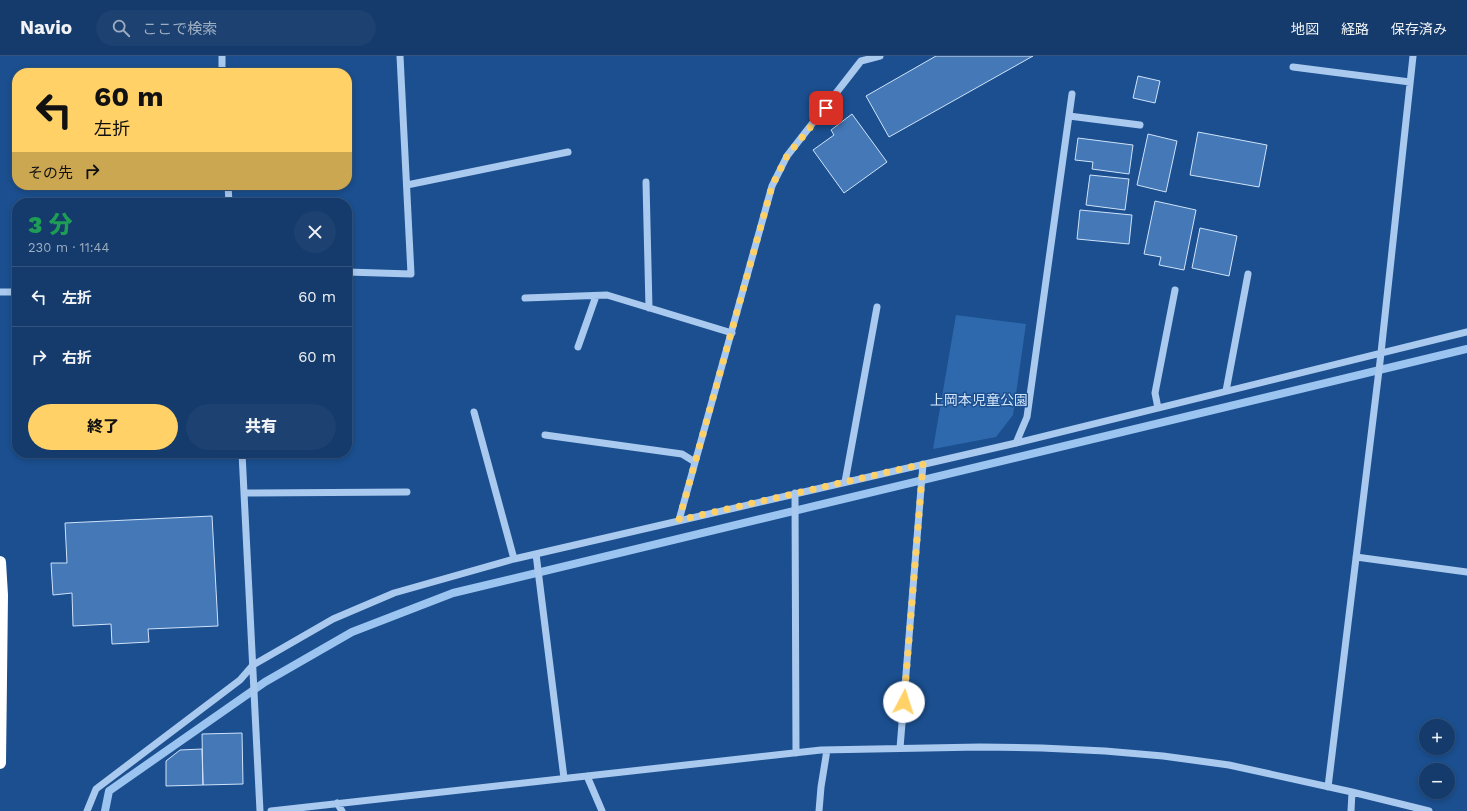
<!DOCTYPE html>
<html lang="ja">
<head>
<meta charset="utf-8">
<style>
  :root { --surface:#143b6b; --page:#1d4271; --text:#f1f3f6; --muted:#9dadc1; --line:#33557e; --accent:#ffd166 }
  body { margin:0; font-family:"Work Sans","Noto Sans JP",sans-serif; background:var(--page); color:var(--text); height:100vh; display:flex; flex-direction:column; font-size:15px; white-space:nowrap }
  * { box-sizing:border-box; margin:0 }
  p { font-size:13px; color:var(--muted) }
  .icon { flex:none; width:22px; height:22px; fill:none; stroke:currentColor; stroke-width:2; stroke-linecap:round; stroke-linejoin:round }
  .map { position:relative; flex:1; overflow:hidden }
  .details { position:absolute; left:12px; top:142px; width:340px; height:260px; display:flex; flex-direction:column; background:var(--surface); border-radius:16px; box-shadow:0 2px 6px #0003,0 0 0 1px var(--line) }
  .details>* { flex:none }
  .banner { position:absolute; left:12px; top:12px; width:340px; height:122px; border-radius:16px; box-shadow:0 2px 6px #0003,0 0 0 1px var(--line); background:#ffd166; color:#111; overflow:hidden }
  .fabs { position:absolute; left:1419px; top:663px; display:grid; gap:8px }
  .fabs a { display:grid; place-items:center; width:36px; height:36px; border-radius:50%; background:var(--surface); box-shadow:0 2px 6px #0003,0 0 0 1px var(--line); font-size:20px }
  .pin { position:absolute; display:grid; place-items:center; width:34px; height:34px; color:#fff; margin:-17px; border-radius:8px; box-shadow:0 2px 6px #0006 }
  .me { position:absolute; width:44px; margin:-22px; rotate:5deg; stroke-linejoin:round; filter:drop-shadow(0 0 3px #0008) }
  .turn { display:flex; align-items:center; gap:14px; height:84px; padding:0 16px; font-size:18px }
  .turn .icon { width:52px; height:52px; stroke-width:2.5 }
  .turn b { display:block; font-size:28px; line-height:34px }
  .then { display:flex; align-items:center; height:38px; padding:0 16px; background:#0003; gap:8px; font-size:15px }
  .round { display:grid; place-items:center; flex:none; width:42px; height:42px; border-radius:21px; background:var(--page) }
  .headline { display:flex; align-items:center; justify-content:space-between; height:68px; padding:0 16px }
  h1 { font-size:24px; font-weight:800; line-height:30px; color:#1e9e55 }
  .action { display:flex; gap:8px; margin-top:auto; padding:8px 16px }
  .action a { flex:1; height:46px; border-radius:24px; background:var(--accent); color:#111; font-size:16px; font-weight:800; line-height:46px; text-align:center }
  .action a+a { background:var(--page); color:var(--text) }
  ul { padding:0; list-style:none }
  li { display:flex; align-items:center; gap:12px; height:60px; padding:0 16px; border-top:1px solid var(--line) }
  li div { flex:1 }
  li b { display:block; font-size:15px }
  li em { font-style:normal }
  header { display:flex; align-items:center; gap:24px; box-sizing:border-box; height:56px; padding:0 20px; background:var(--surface); border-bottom:1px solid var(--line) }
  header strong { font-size:19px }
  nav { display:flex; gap:22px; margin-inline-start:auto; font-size:14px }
  .search { width:280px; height:36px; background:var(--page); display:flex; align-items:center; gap:10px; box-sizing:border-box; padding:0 14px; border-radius:22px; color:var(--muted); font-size:15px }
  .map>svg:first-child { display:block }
  .green { fill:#2e69ad }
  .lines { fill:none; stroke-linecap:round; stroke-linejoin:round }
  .stream { stroke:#9cc4f0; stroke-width:8 }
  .building { fill:#4478b7; stroke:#cfe3fa }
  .minor { stroke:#a9c9ee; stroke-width:7 }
  .highway { stroke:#fff; stroke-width:12 }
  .route { stroke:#ffd166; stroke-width:7; stroke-dasharray:0 12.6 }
  .labels { text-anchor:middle; stroke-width:3; stroke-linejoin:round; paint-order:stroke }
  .park-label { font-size:14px; fill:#cfe3fa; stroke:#1b4f8f }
</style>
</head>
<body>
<header>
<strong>Navio</strong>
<div class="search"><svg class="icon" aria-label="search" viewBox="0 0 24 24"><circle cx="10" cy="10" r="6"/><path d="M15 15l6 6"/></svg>ここで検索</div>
<nav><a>地図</a><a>経路</a><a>保存済み</a></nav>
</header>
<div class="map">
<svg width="1467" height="755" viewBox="0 0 1467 755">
  <rect width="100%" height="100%" fill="#1b4f8f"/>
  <!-- green -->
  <path class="green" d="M956,259L1026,268L1013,359L996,381L933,393Z"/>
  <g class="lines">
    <!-- stream -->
    <path class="stream" d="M105,755L109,735L265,626L352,576L453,537L1467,293"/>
  </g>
  <!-- building -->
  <path class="building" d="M936,0H1033L889,81L866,40Z
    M1138,20L1160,25L1155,47L1133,42Z
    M852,58L887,106L844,137L813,94L834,79L831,74Z
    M1198,76L1267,89L1259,131L1190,119Z
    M1148,78L1177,85L1166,136L1137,129Z
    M1078,82L1133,89L1129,118L1092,113L1093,106L1075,104Z
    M1090,119L1129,123L1125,154L1086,149Z
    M1155,145L1196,154L1184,214L1159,209L1161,201L1144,198Z
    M1080,154L1132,159L1129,188L1077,183Z
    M1200,172L1237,180L1229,220L1192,212Z
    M212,460L218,570L148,573L149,586L112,588L111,568L73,570L72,537L53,539L51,507H67L65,467Z
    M242,677L243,728L203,729L202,678Z
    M202,693L203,729L166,730V705L180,694Z"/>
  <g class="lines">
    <!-- minor -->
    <path class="minor" d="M222,0V17
      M1293,11L1410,26
      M1069,60L1140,69
      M646,126L649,252
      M228,129L229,147
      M407,129L568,96
      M347,216L411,218L400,0
      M0,236H17
      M525,242L607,239L732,277
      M578,291L596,240
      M1226,335L1248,218
      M1158,352L1155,337L1175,234
      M474,356L514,503
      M545,379L682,398L695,406
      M1016,387L1027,361L1072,38
      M242,397L260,755
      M845,426L877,251
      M244,437L407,436
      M795,437L796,697
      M679,464L772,130L787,100L861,5L880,0
      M536,498L564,722
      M1356,501L1467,516
      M900,692L923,408
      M587,720L602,755
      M1328,731L1380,306L1413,0
      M337,747L342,755
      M87,755L96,733L240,624L253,609L333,563L394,537L514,503L1016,387L1467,276
      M271,755L821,694L980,691L1042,692L1105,695L1163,700L1229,709L1352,736L1429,755
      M819,755L821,731L827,694
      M1351,755L1352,736"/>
    <!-- highway -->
    <path class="highway" d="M0,506L2,539L0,707"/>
  </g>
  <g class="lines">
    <!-- route -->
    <path class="route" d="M826,52L787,100L772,130L679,464L923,408L904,646"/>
  </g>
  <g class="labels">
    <!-- park labels -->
    <g class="park-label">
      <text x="979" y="349">上岡本児童公園</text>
    </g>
  </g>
</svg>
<div class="fabs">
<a>+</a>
<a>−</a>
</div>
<div class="pin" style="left:826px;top:52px;background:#d93025"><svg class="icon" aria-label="arrive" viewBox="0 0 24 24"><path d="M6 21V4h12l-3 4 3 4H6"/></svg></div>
<svg class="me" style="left:904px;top:646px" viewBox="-20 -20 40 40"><circle r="19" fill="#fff"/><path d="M0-13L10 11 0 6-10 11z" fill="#ffd166"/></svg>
<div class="banner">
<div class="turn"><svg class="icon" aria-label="left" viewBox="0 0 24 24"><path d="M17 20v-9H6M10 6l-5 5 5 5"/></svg><div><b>60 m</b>左折</div></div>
<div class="then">その先<svg class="icon" aria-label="right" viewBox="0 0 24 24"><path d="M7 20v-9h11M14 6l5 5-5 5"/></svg></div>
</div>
<section class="details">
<div class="headline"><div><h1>3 分</h1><p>230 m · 11:44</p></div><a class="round"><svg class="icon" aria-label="close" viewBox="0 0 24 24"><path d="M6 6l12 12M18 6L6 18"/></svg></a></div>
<ul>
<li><svg class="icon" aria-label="left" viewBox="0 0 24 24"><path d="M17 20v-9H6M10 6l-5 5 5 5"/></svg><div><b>左折</b></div><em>60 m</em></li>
<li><svg class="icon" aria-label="right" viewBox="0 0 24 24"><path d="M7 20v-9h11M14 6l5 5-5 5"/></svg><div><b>右折</b></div><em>60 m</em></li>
</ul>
<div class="action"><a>終了</a><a>共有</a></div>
</section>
</div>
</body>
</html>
